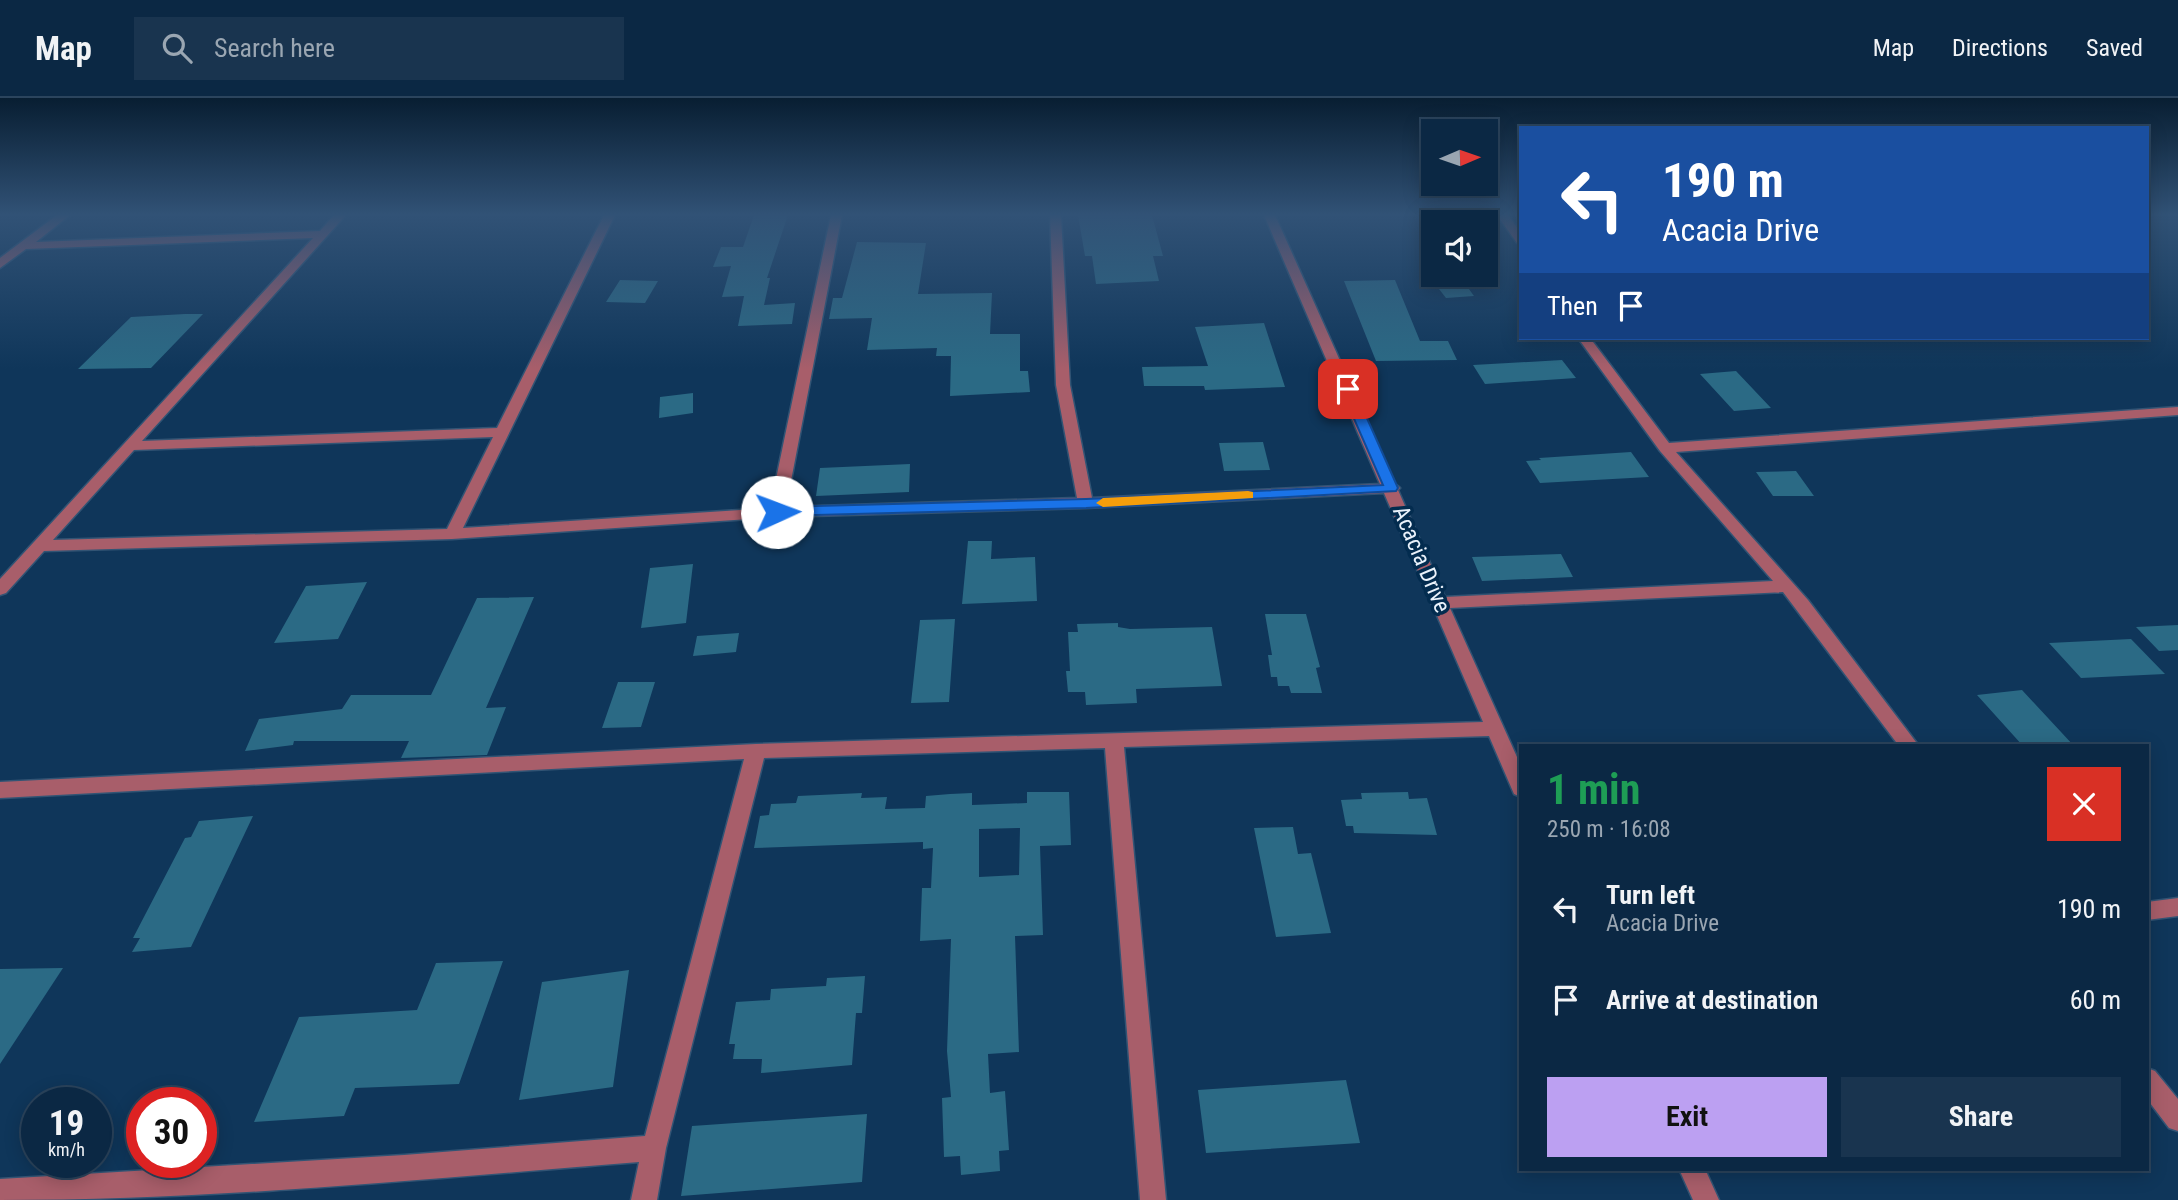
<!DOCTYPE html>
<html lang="en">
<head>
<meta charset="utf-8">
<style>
  :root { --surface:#0b2844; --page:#19344f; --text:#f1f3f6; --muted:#9aa6b2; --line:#2b445d; --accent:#bca0f2 }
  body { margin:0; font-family:"Roboto Condensed",sans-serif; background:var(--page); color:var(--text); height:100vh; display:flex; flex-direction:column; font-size:26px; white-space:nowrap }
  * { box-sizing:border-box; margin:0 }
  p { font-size:23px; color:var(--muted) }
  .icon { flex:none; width:38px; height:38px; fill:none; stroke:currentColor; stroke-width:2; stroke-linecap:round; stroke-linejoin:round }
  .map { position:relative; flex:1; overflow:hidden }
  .details { position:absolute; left:1519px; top:646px; width:630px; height:427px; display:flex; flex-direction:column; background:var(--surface); border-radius:0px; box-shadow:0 4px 18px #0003,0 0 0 2px var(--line) }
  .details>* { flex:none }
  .banner { position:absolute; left:1519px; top:28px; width:630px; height:214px; border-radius:0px; box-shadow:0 4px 18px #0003,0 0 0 2px var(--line); background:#1a4fa0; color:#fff; overflow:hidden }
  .needle { width:46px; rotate:88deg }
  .fabs { position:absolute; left:1421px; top:21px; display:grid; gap:14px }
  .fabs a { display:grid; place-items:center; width:77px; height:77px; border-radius:0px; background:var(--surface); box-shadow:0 4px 18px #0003,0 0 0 2px var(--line); font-size:35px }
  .speed { position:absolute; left:21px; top:989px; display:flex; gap:14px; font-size:35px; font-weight:700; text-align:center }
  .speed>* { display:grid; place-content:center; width:91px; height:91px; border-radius:50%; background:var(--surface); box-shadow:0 4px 18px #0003,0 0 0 2px var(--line); line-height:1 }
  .speed small { font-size:18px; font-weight:400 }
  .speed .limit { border:10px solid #d22; background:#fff; color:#111 }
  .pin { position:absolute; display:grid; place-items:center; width:60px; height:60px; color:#fff; margin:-30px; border-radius:14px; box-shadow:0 4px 10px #0006 }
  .me { position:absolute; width:77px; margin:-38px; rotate:88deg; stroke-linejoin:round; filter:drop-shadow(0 0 5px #0008) }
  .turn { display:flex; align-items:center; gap:24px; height:147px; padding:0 28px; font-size:32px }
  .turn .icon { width:91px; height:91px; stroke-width:2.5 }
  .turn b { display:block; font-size:49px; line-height:60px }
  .then { display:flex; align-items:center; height:66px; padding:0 28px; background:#0003; gap:14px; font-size:26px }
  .round { display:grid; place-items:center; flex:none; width:74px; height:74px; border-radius:0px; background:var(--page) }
  .head { display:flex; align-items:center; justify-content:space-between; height:119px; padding:0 28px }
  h1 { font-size:42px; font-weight:700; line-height:52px; color:#1e9e55 }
  .action { display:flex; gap:14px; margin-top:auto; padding:14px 28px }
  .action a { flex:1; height:80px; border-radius:0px; background:var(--accent); color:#111; font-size:28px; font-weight:700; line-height:80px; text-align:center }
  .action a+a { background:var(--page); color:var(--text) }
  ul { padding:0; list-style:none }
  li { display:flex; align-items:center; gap:21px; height:91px; padding:0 28px }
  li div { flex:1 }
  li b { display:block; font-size:26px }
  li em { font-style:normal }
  header { display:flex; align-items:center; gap:42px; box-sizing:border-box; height:98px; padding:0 35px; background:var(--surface); border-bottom:2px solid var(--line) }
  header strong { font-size:33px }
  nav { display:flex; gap:38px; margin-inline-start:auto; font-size:24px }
  .search { width:490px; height:63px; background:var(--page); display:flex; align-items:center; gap:18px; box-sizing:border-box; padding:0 24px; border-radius:0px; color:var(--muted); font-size:26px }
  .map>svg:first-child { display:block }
  .building { fill:#2b6a85; fill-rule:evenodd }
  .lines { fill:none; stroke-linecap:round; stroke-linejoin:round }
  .minor-casing { stroke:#325474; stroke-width:3 }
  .minor { fill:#a85e6a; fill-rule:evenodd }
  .route { fill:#1a73e8; stroke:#114b97; stroke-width:2 }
  .slow { fill:#f59e0b }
  .labels { text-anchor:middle; stroke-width:7; stroke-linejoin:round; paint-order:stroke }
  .street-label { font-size:23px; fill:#eaf2fb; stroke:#032c4f }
</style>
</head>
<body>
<header>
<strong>Map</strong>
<div class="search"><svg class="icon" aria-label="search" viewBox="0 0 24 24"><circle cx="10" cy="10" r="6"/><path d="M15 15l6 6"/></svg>Search here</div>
<nav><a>Map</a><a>Directions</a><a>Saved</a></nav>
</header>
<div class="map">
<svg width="2178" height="1102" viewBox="0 0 2178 1102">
  <rect width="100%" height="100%" fill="#0f365a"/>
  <!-- building -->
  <path class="building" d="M754,117H788L767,180H770L764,207L795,205L792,226L738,228L744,198L722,199L731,168L713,169L721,149H743Z
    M1078,117H1152L1163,158H1153L1159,183L1096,186L1092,158H1085Z
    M857,144L926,145L918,196L992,195L990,236H1020V273H1028L1030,294L950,298L951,258H936L937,250L867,252L872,220L829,221L833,200H842Z
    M1461,180L1474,198L1446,200L1432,182Z
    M620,182L658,183L645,205L606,204Z
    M1395,182L1420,243H1448L1457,262L1376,263L1344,183Z
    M185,216H203L151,270L78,271L131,219Z
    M1264,225L1285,289L1205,292L1204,288H1144L1142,269L1208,268L1195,229Z
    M1562,262L1576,280L1485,286L1473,267Z
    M1736,273L1771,310L1734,313L1700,276Z
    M693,295V315L659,320L660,299Z
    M1263,344L1270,372L1224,373L1219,345Z
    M1631,354L1649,379L1540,385L1526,363L1541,362L1539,360Z
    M910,366L909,394L816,398L820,370Z
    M1796,373L1814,398H1773L1756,374Z
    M968,443H992L991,461L1035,459L1037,503L962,506Z
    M1561,456L1573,479L1482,483L1472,459Z
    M693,466L686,525L641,530L650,470Z
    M367,484L338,541L274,545L306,488Z
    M534,499L486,610L506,609L487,657L401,660L409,643H294L293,647L245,653L259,621L342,611L351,597H431L477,500Z
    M1265,516H1306L1320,569L1316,570L1322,595H1291L1289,588H1278L1277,579H1271L1268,557H1272Z
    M955,521L949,604L911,605L920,522Z
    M1118,525V529L1130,531L1212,529L1222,588L1136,591L1137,605L1086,607L1085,594H1068L1066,573H1070L1068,534H1078L1077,526Z
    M2178,527V552L2159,553L2136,529Z
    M739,535L736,554L693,558L697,538Z
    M2131,541L2165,576L2081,580L2049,545Z
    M618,584H655L641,629L602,630Z
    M2022,592L2074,648H2023L1977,597Z
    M1027,694H1069L1071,747L1040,748L1043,837L1015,838L1019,954L988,956L990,995L1005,993L1009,1052L999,1053L1000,1073L961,1077L960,1058L944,1059L942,1000L951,999L947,953L951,841L920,843L922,790H931L933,750L923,751V744L754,750L760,718L769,717L771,706L796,705L798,698L862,695L861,700L887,699L885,711L925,710L926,698L950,696L972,695V707L1027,705ZM1020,730L1019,777L979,779V731Z
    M1408,694L1409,701L1427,700L1437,737L1354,735L1353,728H1346L1341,702L1362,701L1361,695Z
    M253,718L191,849L132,854L140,840H133L185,740L191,739L199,723Z
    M1293,729L1298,756L1311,755L1331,835L1276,839L1254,730Z
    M503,863L459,986L355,990L344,1018L254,1024L299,919L417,912L436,865Z
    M63,870L0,966V871Z
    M629,872L613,989L519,1002L542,884Z
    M865,878L862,915H856L852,967L761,975L762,961H733L735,946H729L736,904L770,902L771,891L826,888L827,880Z
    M1346,982L1360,1045L1206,1055L1198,992Z
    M867,1016L862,1084L681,1098L692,1028Z"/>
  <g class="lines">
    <!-- minor casing -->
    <g class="minor-casing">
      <path id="minor" d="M57,117H70L36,144L320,133L334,117H346L142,343L497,330L604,117H615L463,430L770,410L831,117H842L786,409L1077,400L1056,287L1050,117H1061L1070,287L1092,400L1380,386L1264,117H1275L1395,386L1400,390L1398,392L1445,499L1773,483L1660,353L1578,240H1590L1669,345L2178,309V317L1676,354L1808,502L1919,648H1899L1783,494L1450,510L1521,668V699L1514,696L1489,638L1124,649L1166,1102H1140L1105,650L764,660L666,1050L657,1102H631L639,1064C427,1081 213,1102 0,1102V1081L404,1057L645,1038L744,661L0,700V684L756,646L1483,624L1384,395L1085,410L777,419L452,441L44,453L6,495L0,497V481L313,140L26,151L0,170V160ZM493,339L447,431L53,442L134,352Z
        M1497,117H1508L1521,135V146L1517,145Z
        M2178,800V818L2147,822V804Z
        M2147,970L2155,973L2178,1001V1033L2169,1030L2147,1001Z
        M1679,1071H1705L1719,1102H1693Z"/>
    </g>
    <!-- minor -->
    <use href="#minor" class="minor"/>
  </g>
  <!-- sky -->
  <linearGradient id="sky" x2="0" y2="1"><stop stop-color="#081e32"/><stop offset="0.43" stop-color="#315276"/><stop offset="1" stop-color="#315276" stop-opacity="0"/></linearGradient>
  <rect width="2178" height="271" fill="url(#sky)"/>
  <!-- route -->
  <path class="route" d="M1348,287L1354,291L1398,390L1396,393L1086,410L777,418L770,414L777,409L1086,401L1383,387L1341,291Z"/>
  <!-- slow -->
  <path class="slow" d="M1248,393L1253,394V400L1103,409L1096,405L1103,400Z"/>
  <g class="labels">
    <!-- street labels -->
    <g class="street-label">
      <text transform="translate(1422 461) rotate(67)" y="8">Acacia Drive</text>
    </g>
  </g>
</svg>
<div class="fabs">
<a><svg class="needle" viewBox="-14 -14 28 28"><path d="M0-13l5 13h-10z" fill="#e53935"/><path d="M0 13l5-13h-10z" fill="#9aa6b2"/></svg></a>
<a><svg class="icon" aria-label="sound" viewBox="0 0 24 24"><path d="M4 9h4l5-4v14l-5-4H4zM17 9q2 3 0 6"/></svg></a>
</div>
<div class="speed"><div>19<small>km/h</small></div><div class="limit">30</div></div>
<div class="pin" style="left:1348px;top:291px;background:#d93025"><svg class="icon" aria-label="arrive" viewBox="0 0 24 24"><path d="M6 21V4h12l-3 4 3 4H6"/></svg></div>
<svg class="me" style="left:777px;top:414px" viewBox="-20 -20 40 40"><circle r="19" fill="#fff"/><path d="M0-13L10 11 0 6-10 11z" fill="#1a73e8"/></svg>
<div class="banner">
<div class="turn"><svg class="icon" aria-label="left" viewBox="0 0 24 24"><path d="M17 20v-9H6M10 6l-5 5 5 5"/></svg><div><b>190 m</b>Acacia Drive</div></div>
<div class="then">Then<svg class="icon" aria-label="arrive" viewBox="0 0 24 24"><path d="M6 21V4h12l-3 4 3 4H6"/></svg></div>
</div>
<section class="details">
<div class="head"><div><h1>1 min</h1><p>250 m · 16:08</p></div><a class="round" style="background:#d93025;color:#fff"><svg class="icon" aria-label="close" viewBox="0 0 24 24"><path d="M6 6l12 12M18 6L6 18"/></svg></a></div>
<ul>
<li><svg class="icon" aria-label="left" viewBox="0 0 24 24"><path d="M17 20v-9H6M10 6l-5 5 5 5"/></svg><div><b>Turn left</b><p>Acacia Drive</p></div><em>190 m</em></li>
<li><svg class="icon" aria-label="arrive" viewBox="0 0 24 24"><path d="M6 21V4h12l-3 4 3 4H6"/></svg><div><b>Arrive at destination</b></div><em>60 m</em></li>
</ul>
<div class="action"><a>Exit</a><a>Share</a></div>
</section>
</div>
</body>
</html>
